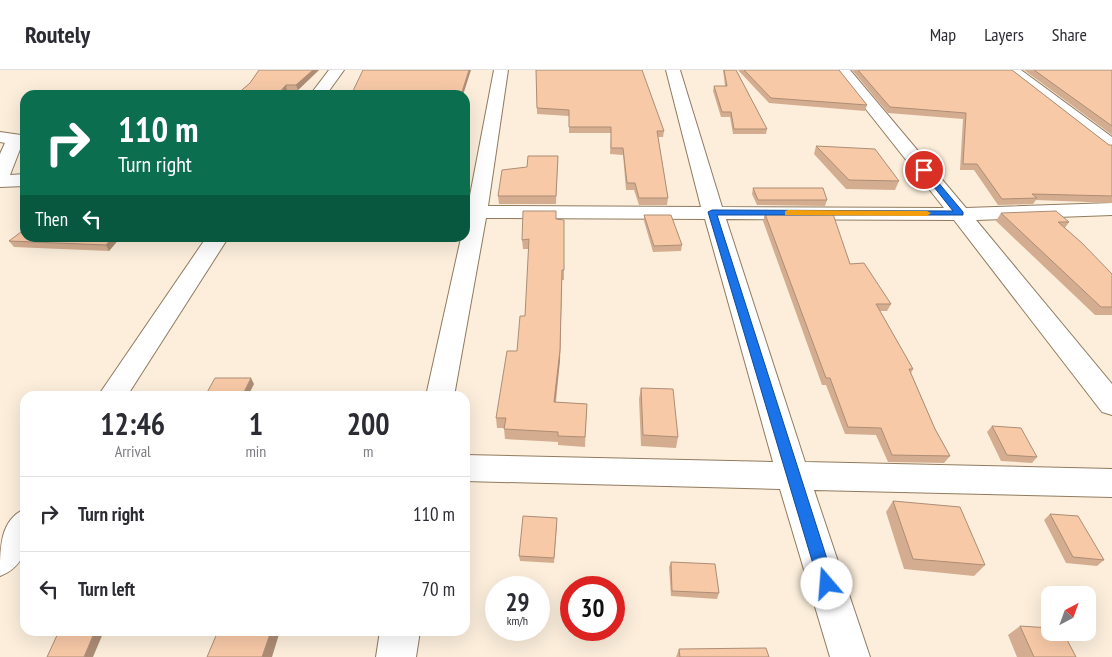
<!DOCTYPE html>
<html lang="en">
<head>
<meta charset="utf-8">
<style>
  :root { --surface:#fff; --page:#f7f7f7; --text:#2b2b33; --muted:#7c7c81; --line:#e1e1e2 }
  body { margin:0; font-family:"PT Sans Narrow",sans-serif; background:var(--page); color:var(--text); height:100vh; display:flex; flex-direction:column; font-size:19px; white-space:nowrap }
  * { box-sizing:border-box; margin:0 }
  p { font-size:16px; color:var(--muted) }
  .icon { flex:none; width:28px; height:28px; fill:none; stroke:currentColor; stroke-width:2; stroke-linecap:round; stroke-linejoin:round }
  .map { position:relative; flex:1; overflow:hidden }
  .panel { position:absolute; left:20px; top:321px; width:450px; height:245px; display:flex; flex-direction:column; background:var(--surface); border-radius:15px; box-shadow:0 5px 20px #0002 }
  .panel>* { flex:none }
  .guide { position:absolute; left:20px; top:20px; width:450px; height:152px; border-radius:15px; box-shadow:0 5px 20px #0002; background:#0b6e4f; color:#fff; overflow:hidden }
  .needle { width:32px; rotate:41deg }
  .controls { position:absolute; left:1041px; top:516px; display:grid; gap:10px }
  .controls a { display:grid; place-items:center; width:55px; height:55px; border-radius:10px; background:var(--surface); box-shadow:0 5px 20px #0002; font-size:25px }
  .speed { position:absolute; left:485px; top:506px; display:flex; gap:10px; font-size:25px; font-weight:700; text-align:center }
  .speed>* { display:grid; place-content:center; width:65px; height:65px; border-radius:50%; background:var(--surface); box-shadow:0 5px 20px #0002; line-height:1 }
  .speed small { font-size:12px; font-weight:400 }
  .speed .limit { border:8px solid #d22; background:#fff; color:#111 }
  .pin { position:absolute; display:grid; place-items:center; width:42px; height:42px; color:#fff; margin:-21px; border:2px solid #fff; border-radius:50%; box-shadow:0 1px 5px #0007 }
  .me { position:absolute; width:55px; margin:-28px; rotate:342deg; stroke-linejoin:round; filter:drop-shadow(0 0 4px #0008) }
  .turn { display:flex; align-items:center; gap:18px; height:105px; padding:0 15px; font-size:22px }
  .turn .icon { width:65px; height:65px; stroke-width:2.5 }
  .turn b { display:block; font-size:35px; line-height:42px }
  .then { display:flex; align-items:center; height:48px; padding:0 15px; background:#0003; gap:10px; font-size:19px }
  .eta { display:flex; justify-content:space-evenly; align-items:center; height:85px; text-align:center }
  .eta b { font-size:30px; font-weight:600; line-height:35px }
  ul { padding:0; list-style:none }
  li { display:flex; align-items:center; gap:15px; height:75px; padding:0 15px; border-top:1px solid var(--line) }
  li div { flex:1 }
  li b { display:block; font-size:19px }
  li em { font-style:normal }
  header { display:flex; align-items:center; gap:30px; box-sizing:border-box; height:70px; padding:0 25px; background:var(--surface); border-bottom:1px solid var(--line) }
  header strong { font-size:24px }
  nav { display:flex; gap:28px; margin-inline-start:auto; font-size:18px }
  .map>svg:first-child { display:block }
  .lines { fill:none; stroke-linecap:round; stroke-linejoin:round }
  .minor-casing { stroke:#907b5f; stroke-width:2 }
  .minor { fill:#fff; fill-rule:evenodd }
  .wall { fill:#d4ad90 }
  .shaded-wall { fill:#ad8d75 }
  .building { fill:#f7c9a7; stroke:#ad8d75 }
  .route { fill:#1a73e8; stroke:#114b97 }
  .slow { fill:#f59e0b }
</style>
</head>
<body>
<header>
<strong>Routely</strong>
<nav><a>Map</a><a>Layers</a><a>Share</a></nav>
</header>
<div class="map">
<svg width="1112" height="587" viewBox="0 0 1112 587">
  <rect width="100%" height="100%" fill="#fceedb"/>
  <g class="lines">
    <!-- minor casing -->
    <g class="minor-casing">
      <path id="minor" d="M329,0H344L326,25H310Z
        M494,0H508L488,136L701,137L666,0H680L722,137L944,138L835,0H850L966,138L1112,133V145L976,150L1112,314V345L1102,342L954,150L726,149L805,392L1112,399V427L814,420L870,587H830L780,419L465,411V385L773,392L705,149L486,148L454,326H426L461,168H465V136H468Z
        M1005,0H1021L1112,67V80L1106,79Z
        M0,62L21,65L24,69L10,105L25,104V116L0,117V84L5,73L0,72Z
        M206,168H228L127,326H98Z
        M25,439C25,468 32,493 0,506C0,477 0,450 25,439Z
        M380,561H420L416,587H376Z"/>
    </g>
    <!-- minor -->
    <use href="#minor" class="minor"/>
  </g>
  <!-- wall -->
  <path class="wall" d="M259,0H319L298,20H287L283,25H236L250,13Z
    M536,0L664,61L663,67H658L668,128L667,135H639L634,120H626L623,85L610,84L611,63H569V46L537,44Z
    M723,0H736L767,59L766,64H733L730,47H721L713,21L714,16H725Z
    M738,0H839L867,35L865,41L769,33Z
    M852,0H1012L1109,75H1112V133L1036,130L1033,134L998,135L974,100H960L963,49L888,43Z
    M1024,0H1112V65Z
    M816,76L899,111L895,120L846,119L814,84Z
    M558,86L556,134H499L498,126L527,97Z
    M753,118L827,130L825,136L757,135L752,124Z
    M1001,143L1069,152L1065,158L1112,204V245H1095L996,151Z
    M765,144L850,194L891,234L887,241H880L913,299L911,303L935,359L950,386L944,393L888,392L876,365L845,364L826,315H822L763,151Z
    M644,145L682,175L681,181L653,182L644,151Z
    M556,149L564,200V210H562L560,290L556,332L587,334L585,377L558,375V372L505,369L504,358H497L496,348L517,281L525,246L529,179H523L522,170Z
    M25,168H120L109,181L14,177L9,171Z
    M641,318L678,367L676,378L641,376L639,329Z
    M992,356L1037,387L1032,393L1001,391L987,362Z
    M893,431L985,495L974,506L904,499L886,442Z
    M1050,444L1104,490L1097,496L1066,493L1044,450Z
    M557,454L554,493L520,491L519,486Z
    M671,492L719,523L717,529L671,526L669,497Z
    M1020,556L1076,587H1017L1008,565Z
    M679,579L769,587H676Z"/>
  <!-- shaded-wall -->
  <path class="shaded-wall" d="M313,0H319L298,20L296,15Z
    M469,0H471L463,25H461Z
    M286,15L287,20L283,25H277Z
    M112,168H120L109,181L106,175Z
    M562,200L560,290L554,342V332Z
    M251,308L254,314L248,326H242Z
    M95,561H104L93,587H84Z
    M271,561H280L272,587H262Z"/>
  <!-- building -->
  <path class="building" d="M259,0H313L296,15H286L277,25H236L250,13Z
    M363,0H469L461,25H351Z
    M536,0H642L664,61H657L668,128H639L635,113H627L623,78H611V57H569V40L537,38Z
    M724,0H736L767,59H734L731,42H722L714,16H727Z
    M744,0H839L867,35L771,28Z
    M858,0H1012L1109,75H1112V126L1032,124L1037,128L1002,129L977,94H963L966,43L890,37Z
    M1034,0H1112V56Z
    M816,76L875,79L899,111L849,110Z
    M528,86H558L556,126H498L502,100L527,97Z
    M753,118H823L827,130H758Z
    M523,141H556V149L564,150V200H562L560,280L554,332L587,334L585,367L558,366V362L504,359L506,348H496L507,281H517L520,246H525L529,169L522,170Z
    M1056,141L1069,152H1058L1082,173L1112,204V237H1101L1001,143Z
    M765,144H833L850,194L864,193L891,234H876L913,299H909L935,359L950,386L892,385L881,358L848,357L830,308H826Z
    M644,145H671L682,175L654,176Z
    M25,159V168H112L106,175L9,171Z
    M215,308H251L242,326H205Z
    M641,318L673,319L678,367L643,365Z
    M992,356L1021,358L1037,387L1007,385Z
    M893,431L960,437L985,495L913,489Z
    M1050,444L1078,446L1104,490L1073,487Z
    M523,446L557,448L554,488L519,486Z
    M671,492L715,494L719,523L672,521Z
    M1020,556L1050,558V562H1063L1076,587H1034Z
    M59,561H95L84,587H47Z
    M218,561H271L262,587H207Z
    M766,578L769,587H680L679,579Z"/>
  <!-- route -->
  <path class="route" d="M922,99H927L963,142V145H717L835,514L832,519L827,522L821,519L819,514L708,142L712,140L953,141L922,102Z"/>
  <!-- slow -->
  <path class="slow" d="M788,140L927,141L931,143L927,146L785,145V141Z"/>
</svg>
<div class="controls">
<a><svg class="needle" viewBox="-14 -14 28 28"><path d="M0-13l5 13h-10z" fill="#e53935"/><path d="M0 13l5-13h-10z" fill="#7c7c81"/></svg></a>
</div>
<div class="speed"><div>29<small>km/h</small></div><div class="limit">30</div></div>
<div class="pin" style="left:924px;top:100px;background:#d93025"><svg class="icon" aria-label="arrive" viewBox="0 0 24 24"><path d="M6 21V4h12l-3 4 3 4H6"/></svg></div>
<svg class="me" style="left:827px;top:514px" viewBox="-20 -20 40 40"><circle r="19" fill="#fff"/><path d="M0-13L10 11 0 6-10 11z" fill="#1a73e8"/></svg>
<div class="guide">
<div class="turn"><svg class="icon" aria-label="right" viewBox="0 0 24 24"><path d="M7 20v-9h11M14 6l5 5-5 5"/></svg><div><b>110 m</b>Turn right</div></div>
<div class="then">Then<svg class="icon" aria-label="left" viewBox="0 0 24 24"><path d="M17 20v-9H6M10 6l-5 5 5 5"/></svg></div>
</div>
<section class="panel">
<div class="eta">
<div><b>12:46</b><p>Arrival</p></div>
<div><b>1</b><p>min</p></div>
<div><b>200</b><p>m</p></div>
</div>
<ul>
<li><svg class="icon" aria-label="right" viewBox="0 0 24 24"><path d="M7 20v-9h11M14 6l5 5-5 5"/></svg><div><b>Turn right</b></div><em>110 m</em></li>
<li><svg class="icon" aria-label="left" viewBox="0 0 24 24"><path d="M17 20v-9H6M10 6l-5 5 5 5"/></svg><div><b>Turn left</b></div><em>70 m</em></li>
</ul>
</section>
</div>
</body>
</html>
